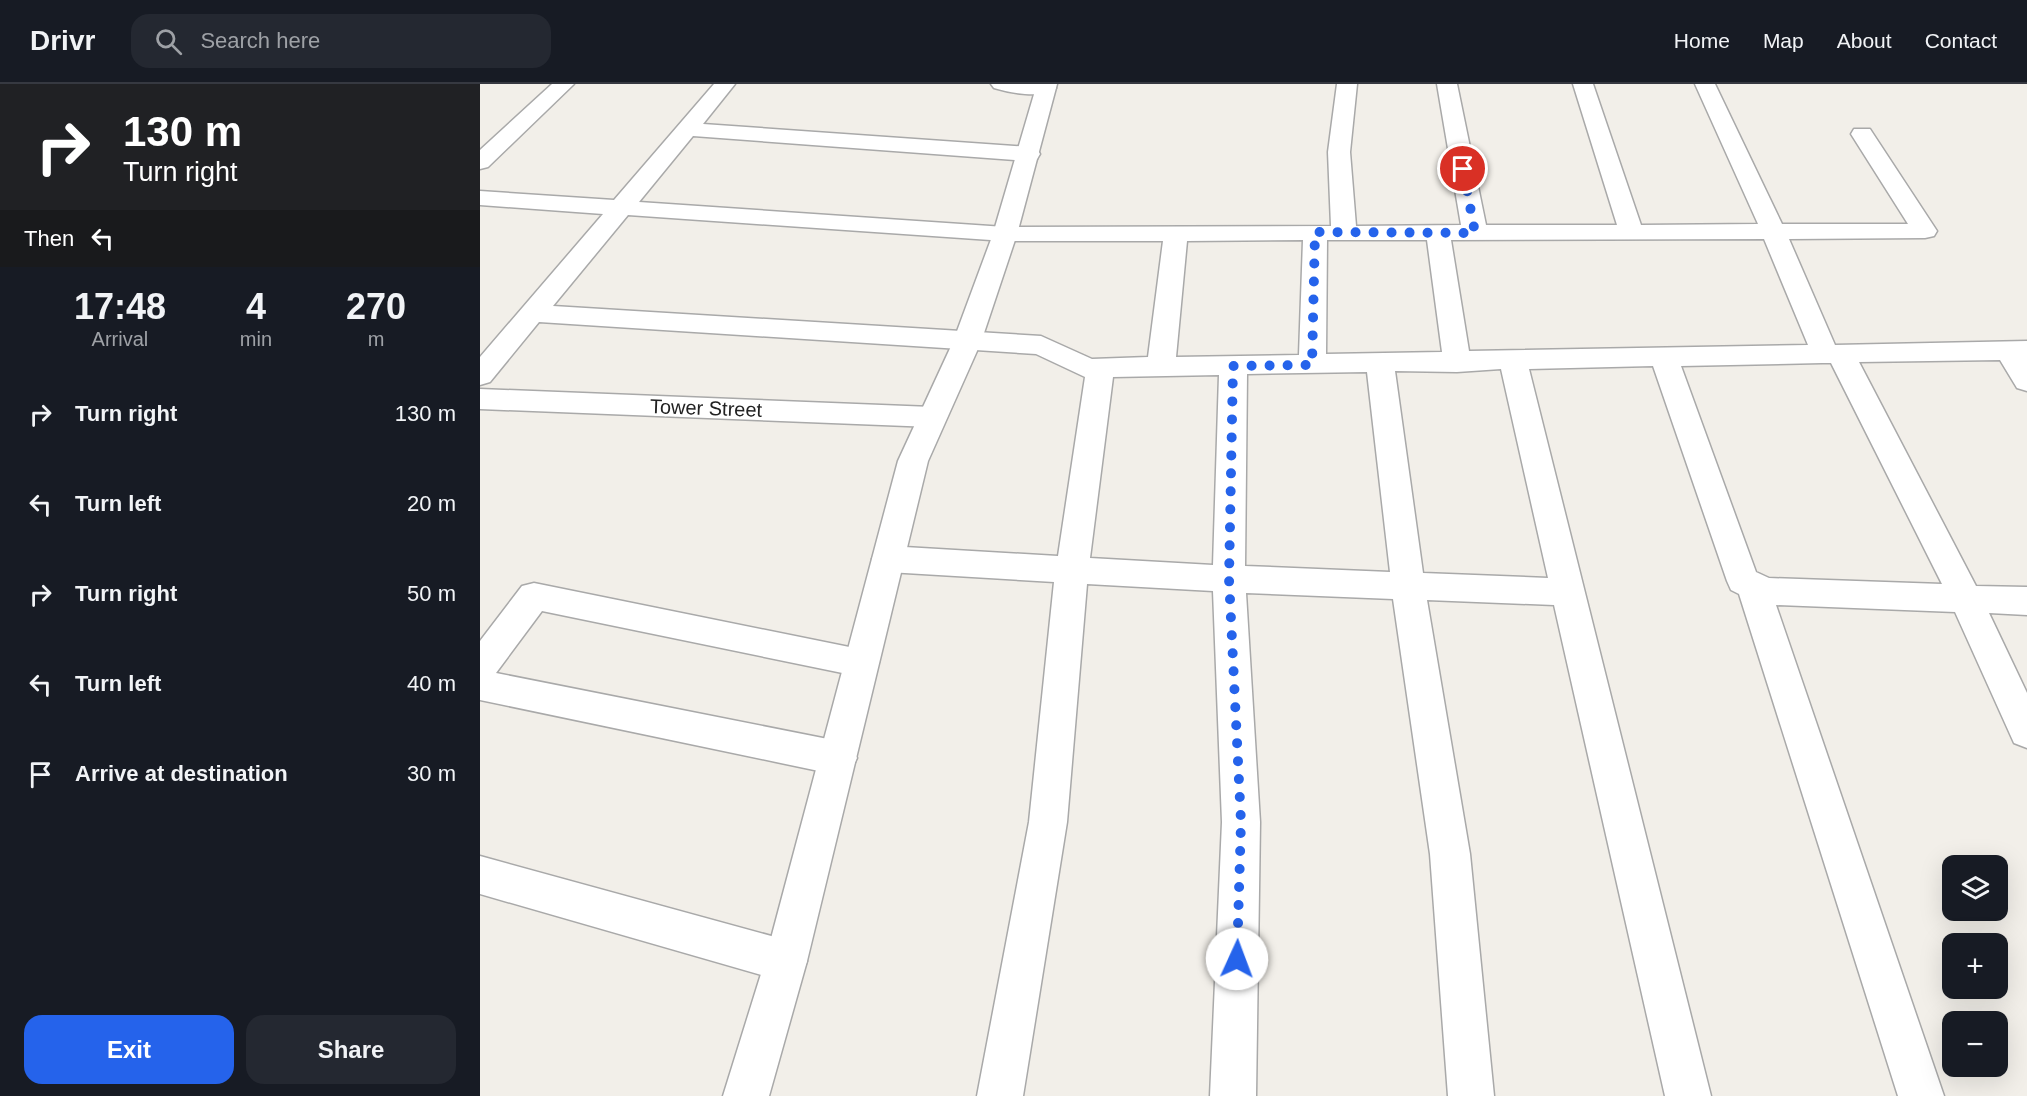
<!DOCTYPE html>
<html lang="en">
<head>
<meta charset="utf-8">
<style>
  :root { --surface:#171b24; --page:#242831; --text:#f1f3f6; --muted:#9ea1a6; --line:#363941; --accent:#2563eb }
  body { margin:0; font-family:Arial,sans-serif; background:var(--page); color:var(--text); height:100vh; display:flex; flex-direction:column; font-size:22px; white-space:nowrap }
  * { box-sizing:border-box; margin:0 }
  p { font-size:20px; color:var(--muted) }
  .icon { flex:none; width:33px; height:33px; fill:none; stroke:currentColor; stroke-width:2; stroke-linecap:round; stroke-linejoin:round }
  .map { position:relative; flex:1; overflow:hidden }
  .drawer { display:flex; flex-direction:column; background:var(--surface); width:480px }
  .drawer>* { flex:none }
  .banner { background:#202124; color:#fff; overflow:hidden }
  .buttons { position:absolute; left:1462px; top:771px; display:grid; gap:12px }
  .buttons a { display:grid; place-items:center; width:66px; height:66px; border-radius:12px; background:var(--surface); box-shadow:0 6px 24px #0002; font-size:30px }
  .pin { position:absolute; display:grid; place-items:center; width:51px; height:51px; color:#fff; margin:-26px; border:3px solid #fff; border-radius:50%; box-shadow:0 2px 6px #0007 }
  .me { position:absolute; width:66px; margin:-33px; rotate:2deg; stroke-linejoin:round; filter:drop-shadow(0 0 4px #0008) }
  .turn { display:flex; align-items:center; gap:21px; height:126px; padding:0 24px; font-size:27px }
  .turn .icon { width:78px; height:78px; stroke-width:2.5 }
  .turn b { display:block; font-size:42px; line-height:51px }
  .then { display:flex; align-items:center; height:57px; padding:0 24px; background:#0003; gap:12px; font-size:22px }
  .eta { display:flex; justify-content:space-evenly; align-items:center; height:102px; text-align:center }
  .eta b { font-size:36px; font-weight:700; line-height:42px }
  .action { display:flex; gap:12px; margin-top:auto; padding:12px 24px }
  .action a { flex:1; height:69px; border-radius:18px; background:var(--accent); color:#fff; font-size:24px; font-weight:700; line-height:69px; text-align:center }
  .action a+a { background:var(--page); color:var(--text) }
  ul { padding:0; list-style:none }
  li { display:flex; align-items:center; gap:18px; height:90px; padding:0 24px }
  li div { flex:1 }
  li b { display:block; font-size:22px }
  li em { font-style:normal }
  header { display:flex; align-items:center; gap:36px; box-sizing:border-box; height:84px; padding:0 30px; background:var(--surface); border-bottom:2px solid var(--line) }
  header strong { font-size:28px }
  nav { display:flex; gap:33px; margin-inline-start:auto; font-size:21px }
  .search { width:420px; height:54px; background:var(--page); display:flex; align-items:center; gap:15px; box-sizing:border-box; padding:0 21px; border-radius:18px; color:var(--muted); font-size:22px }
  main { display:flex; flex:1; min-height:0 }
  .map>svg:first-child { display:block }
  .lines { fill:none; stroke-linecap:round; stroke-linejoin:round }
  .minor-casing { stroke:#a9a9a9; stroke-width:3 }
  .tertiary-casing { stroke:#a9a9a9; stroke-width:3 }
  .minor { fill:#fff; fill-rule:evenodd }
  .tertiary { fill:#fff; fill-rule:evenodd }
  .route { stroke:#2563eb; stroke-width:10; stroke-dasharray:0 18 }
  .labels { text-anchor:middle; stroke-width:4.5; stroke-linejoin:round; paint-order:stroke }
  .street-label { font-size:20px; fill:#222; stroke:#fff }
</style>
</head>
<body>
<header>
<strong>Drivr</strong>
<div class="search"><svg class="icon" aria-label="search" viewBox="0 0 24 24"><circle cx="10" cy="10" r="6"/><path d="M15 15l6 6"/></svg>Search here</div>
<nav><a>Home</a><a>Map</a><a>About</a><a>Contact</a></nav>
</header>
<main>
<section class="drawer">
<div class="banner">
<div class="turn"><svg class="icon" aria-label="right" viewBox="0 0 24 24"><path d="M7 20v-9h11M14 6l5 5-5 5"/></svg><div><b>130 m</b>Turn right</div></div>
<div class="then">Then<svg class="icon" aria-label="left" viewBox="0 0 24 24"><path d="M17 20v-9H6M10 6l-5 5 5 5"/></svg></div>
</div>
<div class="eta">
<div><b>17:48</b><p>Arrival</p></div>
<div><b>4</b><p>min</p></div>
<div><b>270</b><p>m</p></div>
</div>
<ul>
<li><svg class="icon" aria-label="right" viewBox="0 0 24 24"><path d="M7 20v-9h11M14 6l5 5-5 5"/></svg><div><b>Turn right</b></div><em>130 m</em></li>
<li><svg class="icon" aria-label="left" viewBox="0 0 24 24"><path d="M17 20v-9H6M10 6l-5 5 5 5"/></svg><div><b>Turn left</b></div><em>20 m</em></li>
<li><svg class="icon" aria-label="right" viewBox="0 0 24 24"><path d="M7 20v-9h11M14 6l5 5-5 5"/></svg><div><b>Turn right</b></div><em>50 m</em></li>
<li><svg class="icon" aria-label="left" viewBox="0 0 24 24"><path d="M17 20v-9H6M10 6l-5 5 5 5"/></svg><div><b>Turn left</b></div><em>40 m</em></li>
<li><svg class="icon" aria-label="arrive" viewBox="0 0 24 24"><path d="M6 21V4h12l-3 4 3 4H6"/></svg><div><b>Arrive at destination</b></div><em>30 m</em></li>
</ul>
<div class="action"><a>Exit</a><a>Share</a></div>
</section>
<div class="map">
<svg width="1547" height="1012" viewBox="0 0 1547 1012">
  <rect width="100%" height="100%" fill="#f2efe9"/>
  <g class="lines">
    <!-- minor casing -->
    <g class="minor-casing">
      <path id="minor" d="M72,0H94L8,83L0,85V66Z
        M234,0H255L223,40L549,63L557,65L560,70L557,75L549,77L213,52L159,118L525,143L851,142L848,68L857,0H877L870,68L876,142L981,141L957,0H977L1006,141H1137L1093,0H1113L1161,141L1278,140L1215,0H1235L1302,140H1428L1371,50L1374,45H1390L1457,147L1454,152L1445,154L1309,155L1355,261L1547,257V307L1537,304L1520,276L1379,278L1496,502L1547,503V531L1509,529L1547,609V664L1534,659L1475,528L1296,521L1464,1012H1418L1259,510L1251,506L1247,497L1173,282L1049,285L1231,1012H1185L1074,521L947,516L990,770L1014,1012H968L950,770L913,515L766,509L780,738L776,1012H730L742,738L733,507L607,500L587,738L543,1012H497L549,738L574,498L408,488L397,484L392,475L397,466L408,462L578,472L605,293L556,270L59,238L10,298L0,301V273L123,130L0,121V107L134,116ZM148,131L525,157H683L668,273L612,275L561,252L73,222ZM1284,155L1328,261L989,267L971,156ZM823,156L819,271L696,273L707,157ZM847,156H947L962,268L846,270ZM1342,279H1351L1462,500L1289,494L1276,488L1201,282ZM1021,285L1068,494L943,489L915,287L977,288ZM887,288L910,488L765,482L767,290ZM739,291L733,481L610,474L633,293Z
        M511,0H573L576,4L572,8C555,13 531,9 514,4Z
        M0,305L452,323L462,326L466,333L462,340L452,343L0,325Z
        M54,499L394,568L399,578L394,588L382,593L62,527L16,589L358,657L371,662L377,674L371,686L358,691L0,616V557L42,502Z
        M0,772L306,856L321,862L327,877L321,892L306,898L0,810Z"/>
    </g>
    <!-- tertiary casing -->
    <g class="tertiary-casing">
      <path id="tertiary" d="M557,0H577L537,150L501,258L448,377L327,877L289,1012H243L285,877L418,377L473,258L513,150Z"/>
    </g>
    <!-- minor -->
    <use href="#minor" class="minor"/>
    <!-- tertiary -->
    <use href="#tertiary" class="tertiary"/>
  </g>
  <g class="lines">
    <!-- route -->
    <path class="route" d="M757,875L761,738L749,495L753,282L832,281L835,148L995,149L983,85"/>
  </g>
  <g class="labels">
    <!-- street labels -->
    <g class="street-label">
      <text transform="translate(226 324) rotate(2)" y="7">Tower Street</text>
    </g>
  </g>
</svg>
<div class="buttons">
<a><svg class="icon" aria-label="layers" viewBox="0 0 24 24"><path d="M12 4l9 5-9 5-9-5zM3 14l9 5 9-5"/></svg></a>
<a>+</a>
<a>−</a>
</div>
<div class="pin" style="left:983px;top:85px;background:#d93025"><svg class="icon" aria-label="arrive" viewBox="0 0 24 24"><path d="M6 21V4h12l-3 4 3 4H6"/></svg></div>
<svg class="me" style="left:757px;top:875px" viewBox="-20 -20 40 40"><circle r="19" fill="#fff"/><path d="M0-13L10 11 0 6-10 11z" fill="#2563eb"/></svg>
</div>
</main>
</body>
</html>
